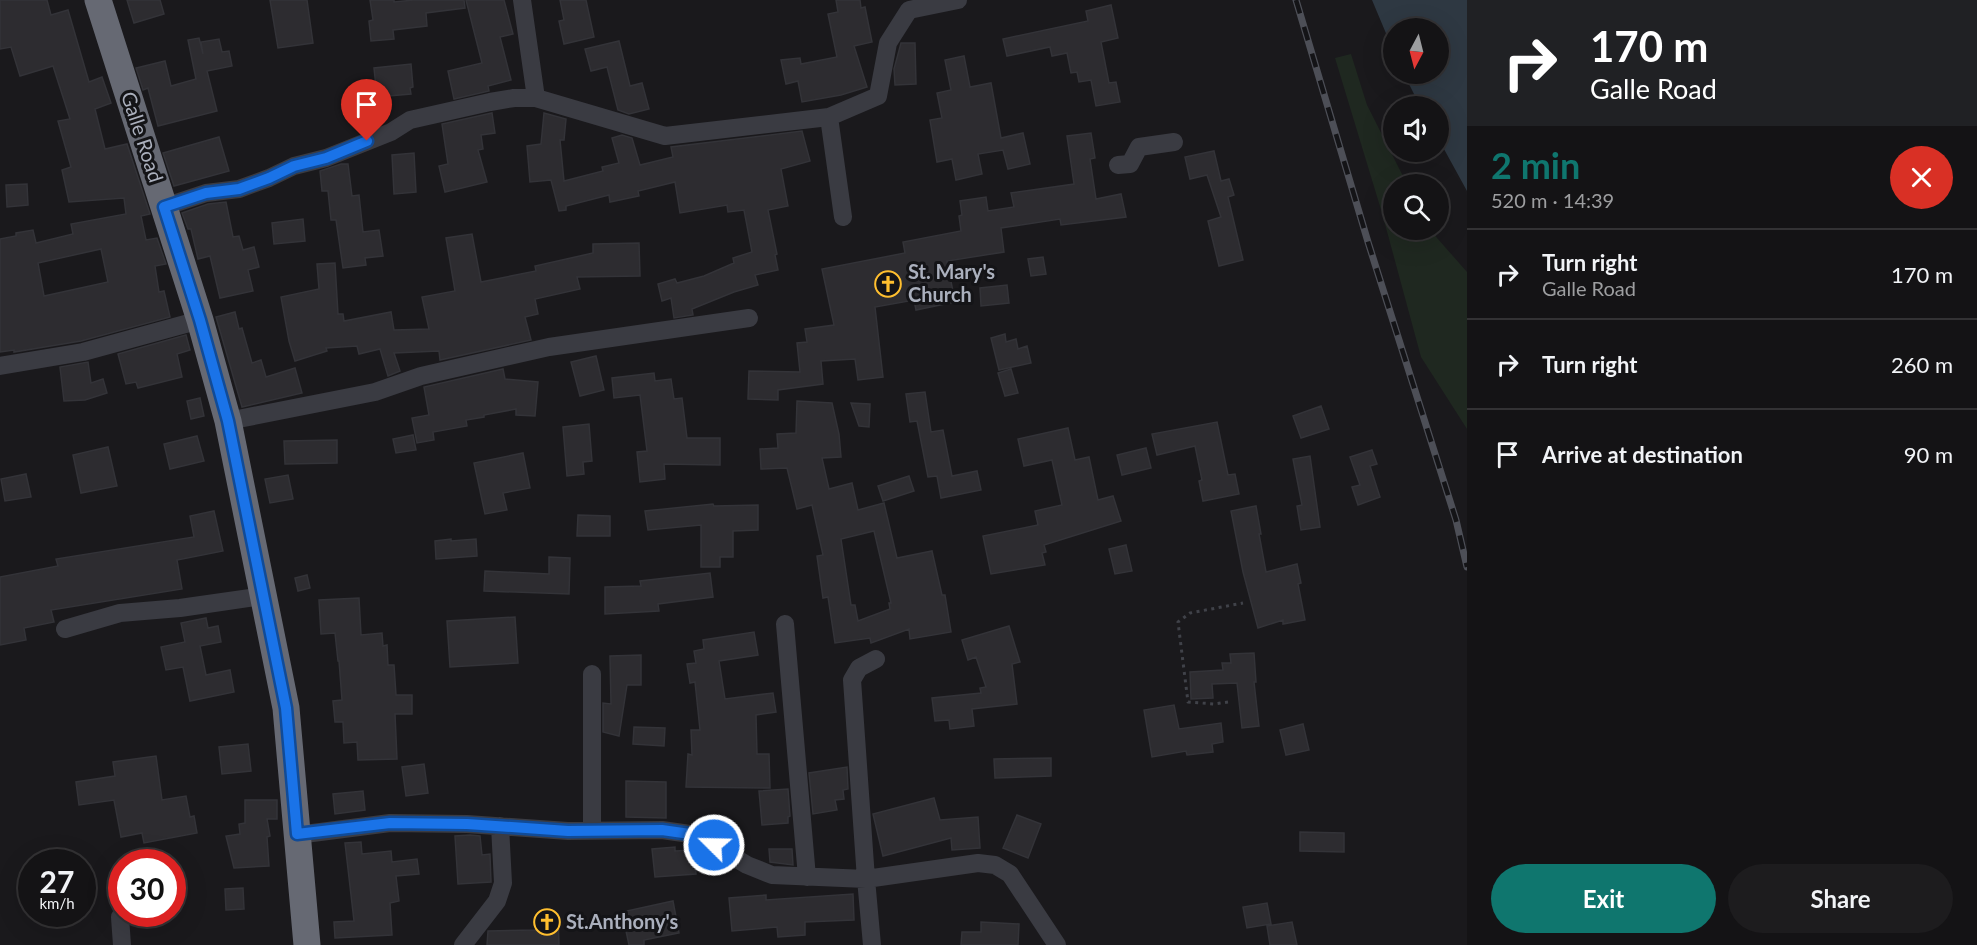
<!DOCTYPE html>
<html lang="en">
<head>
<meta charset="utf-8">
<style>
  :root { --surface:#141315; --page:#1d1c1e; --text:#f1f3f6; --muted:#9d9ea0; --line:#333234; --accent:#0f766e }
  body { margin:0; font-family:Lato,sans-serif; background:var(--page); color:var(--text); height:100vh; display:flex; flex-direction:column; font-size:22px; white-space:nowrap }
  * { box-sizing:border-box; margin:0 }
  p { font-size:20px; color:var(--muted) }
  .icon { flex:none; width:33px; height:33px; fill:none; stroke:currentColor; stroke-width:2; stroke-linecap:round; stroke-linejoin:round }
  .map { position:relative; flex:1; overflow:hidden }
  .sheet { display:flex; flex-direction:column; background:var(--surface); width:510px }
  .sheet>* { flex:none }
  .top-card { background:#202124; color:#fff; overflow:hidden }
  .needle { width:39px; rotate:187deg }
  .controls { position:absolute; left:1383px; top:18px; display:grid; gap:12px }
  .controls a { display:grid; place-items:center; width:66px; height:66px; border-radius:50%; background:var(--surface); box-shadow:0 6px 24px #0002,0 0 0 2px var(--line); font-size:30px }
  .speed { position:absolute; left:18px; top:849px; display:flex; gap:12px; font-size:30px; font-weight:700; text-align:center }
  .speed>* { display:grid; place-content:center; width:78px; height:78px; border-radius:50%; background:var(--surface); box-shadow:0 6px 24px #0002,0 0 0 2px var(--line); line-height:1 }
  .speed small { font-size:15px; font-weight:400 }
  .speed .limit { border:9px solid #d22; background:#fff; color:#111 }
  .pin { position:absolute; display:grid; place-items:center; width:51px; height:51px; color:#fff; margin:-62px -26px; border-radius:50% 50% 50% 0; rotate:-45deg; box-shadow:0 0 6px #0007 }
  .pin .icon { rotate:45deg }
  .me { position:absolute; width:66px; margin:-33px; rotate:293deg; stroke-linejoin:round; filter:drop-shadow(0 0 4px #0008) }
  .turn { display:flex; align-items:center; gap:21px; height:126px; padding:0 24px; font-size:27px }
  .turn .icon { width:78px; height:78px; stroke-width:2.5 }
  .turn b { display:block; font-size:42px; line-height:51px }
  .round { display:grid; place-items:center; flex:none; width:63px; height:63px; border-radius:32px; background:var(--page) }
  .overview { display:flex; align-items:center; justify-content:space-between; height:102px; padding:0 24px }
  h1 { font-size:36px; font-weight:700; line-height:45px; color:var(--accent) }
  .action { display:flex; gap:12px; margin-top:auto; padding:12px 24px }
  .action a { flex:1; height:69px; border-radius:36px; background:var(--accent); color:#fff; font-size:24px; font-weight:700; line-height:69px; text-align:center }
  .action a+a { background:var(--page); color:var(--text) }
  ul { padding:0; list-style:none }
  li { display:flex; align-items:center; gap:18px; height:90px; padding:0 24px; border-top:2px solid var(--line) }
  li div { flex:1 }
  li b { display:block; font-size:22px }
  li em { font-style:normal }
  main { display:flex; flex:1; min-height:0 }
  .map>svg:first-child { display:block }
  .green { fill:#1f2820 }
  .water { fill:#2e3842 }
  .building { fill:#2d2c30; stroke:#333338; stroke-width:1.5; fill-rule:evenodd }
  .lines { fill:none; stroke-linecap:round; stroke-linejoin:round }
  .path { stroke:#404249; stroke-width:3; stroke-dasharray:3 4.5; stroke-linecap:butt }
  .minor { stroke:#3a3b42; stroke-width:18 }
  .highway { stroke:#666973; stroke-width:27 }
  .rail-casing { stroke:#4d4f57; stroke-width:7 }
  .rail { stroke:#141417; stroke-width:4.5; stroke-dasharray:14; stroke-linecap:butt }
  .route-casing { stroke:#114b97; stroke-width:15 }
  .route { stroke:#1a73e8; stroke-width:10 }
  .labels { text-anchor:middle; stroke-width:6; stroke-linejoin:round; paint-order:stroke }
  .street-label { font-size:20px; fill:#abb0bd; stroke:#141417 }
  .poi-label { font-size:20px; font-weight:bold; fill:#abb0bd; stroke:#141417; text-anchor:start }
</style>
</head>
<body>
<main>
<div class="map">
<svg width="1467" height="945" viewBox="0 0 1467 945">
  <rect width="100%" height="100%" fill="#1a191c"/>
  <!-- green -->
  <path class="green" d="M1351,54L1367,105L1407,184H1394V230H1430L1467,272V429L1421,357L1382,213L1335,58Z"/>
  <!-- water -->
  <path class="water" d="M1372,0H1467V191L1439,140L1438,106H1420L1404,74H1438V28H1394L1393,50Z"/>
  <!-- building -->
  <path class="building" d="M0,0H47L51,15L68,10L89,82L102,77L111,103L95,109L105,149L127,144L150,214L141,216L146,240L157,238L166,264L155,266L159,292L164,291L170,317L81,341L14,352V350L0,352V239L16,236V233L33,230L36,243L73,234L71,224L126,214L124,198L69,202L62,170L71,167L58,121L70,119L53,66L20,76L11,47L0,49ZM101,249L108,282L44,296L38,263Z
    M127,0H160L164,14L134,23Z
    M270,0H307L313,43L278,48Z
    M370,0H394V2L414,0H464L465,8L426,13L427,26L393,30L394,39L371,41L369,21L373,20Z
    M466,0H504L513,34L500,37L511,80L488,86L489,91L454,99L448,71L482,63Z
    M560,0H586L594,37L564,44L559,21L564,20Z
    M836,0H860L861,8L865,7L872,42L854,46L867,87L841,95L802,102L798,81L786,84L781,60L800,58L801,64L837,57L828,14L838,12Z
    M1111,5L1118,38L1101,42L1109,83L1116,82L1120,102L1096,106L1091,80L1079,82L1077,72L1071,73L1067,53L1052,56L1050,47L1007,56L1003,39L1088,21L1086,11Z
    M199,38L203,54L201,42L219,39L222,52L229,51L232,66L207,71L217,111L158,126L148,88L143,90L136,68L165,61L171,86L196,79L188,40Z
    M619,41L630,86L642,83L649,109L629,114L618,110L607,67L591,71L585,49Z
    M901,43H915L916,84L895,85L894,69Z
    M964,56L970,87L991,83L1001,138L1023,133L1030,164L1008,169L1003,150L978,154L982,174L956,180L952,159L937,162L930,120L942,118L937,93L951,90L945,60Z
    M411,64L413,87L410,88L411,94L377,97L374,68Z
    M492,113L495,133L481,135L483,149L478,150L487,182L445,192L439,166L448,164L442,124Z
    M544,113L566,119L564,140H560L564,181L603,171L602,167L619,163L612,138L622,135L632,138L640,165L673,157L671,147L802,131L810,161L781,169L788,206L768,210L777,254L775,255L778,270L755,275L758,285L734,292L692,309L693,315L674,318L671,298L662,301L658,284L675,279L677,283L704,276L734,263L733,258L752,252L744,210L728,212L727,205L680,213L675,182L638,191L639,196L610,202L609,195L566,206V210L559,211L551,180L530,182L527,146L541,144Z
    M1091,133L1095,158L1090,159L1096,199L1121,194L1126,217L1061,225L1060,219L1001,228L1004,252L947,261L955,302L916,310L914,300L875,307L883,377L858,380L855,359L821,361L823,384L778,390V400L748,399L749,371L800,372L797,343L807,342L805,329L834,325L822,269L905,253L903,242L961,231L959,216L962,215L960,201L986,197L988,211L1014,207L1011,193L1074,184L1067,136Z
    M219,137L229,171L174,186L163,153Z
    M1214,151L1221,181L1229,179L1234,195L1228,197L1243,260L1219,266L1208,221L1221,217L1207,175L1190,179L1185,157Z
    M414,153L416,192L394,194L392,155Z
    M341,164H348L352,196L359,195L363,232L379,230L383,256L365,258L366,265L343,268L336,220H331L328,191H322L320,171Z
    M27,184L28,205L7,207L6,185Z
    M226,202L233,237L239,236L243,250L254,247L259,267L248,270L253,291L220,298L210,256L198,259L191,229H188L182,213L208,204Z
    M303,219L305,241L274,244L272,223Z
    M472,234L481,282L536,271L535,266L593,253V244L639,243L640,276L577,277L580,289L535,299L538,314L525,317L531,340L440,360L439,351L394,353L400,371L388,376L380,349L359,354L357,346L326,348L327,351L295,361L289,341L281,297L319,289L317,264L335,263L338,314H343L344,321L391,312L394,330L429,329L422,297L455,291L446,238Z
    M1043,257L1046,274L1031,276L1028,259Z
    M1007,285L1009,303L981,306L980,288Z
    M235,312L239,329L242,328L252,363L261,360L266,377L295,368L302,393L242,407L216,317Z
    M1005,334L1006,342L1016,339L1018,349L1027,346L1031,363L999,370L991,338Z
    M186,335L190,350L177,354L182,377L138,388L136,382L126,384L118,354Z
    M596,356L604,390L580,396L571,362Z
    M88,362L91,383L103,379L107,393L85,400L64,401L60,367Z
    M503,369L505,379L538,382L535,416L516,415V409L484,415V417L466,420L467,426L433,432L434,440L417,443L412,418L429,415L424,387Z
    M1011,369L1018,393L1005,396L998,373Z
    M654,373L655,381L671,379L674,399L682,398L687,438H720V465L664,464L665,479L640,482L637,452L647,451L640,395L614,398L612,378Z
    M925,392L931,432L943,430L952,476L977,471L981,490L941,498L937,476L928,477L917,421L910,422L906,394Z
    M200,398L204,416L191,419L187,401Z
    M797,401L832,403L839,434L841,457L822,458L829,489L852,483L858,510L884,503L897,558L932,551L942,595H945L951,632L910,639L909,629L871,643L870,638L835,643L828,597L823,598L817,556L823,555L812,505L797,509L787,468L761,469L760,449L778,448L777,434L796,433ZM874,531L891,603H889L890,609L858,621L855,605H851L841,539Z
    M851,403L870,404L869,427L859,426Z
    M1321,406L1329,429L1301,438L1293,416Z
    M1217,422L1228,475L1235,474L1239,494L1203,501L1199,481L1202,480L1195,446L1157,455L1152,434Z
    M589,424L592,461L583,462L584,474L567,476L563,427Z
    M1068,428L1075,460L1089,457L1098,500L1113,496L1121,521L1044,545L1046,552L1042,553L1045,565L991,574L983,536L1038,525L1035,511L1062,505L1052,460L1024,466L1018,439Z
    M413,435L416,450L396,453L393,439Z
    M197,436L204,461L170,469L164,444Z
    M337,440V463L285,464L284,441Z
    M108,447L117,486L81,493L73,455Z
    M1146,448L1151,468L1122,475L1117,455Z
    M1372,450L1377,464L1370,466L1380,497L1358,505L1352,487L1360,485L1350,457Z
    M523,453L530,488L503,493L507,510L485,514L474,463Z
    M1310,456L1320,527L1301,530L1297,506L1302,505L1293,459Z
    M26,474L31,497L5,501L1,479Z
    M288,475L293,499L270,503L265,479Z
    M909,476L914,491L883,501L878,486Z
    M713,504L714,506L758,505V530L733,531V557H720V567H701V525L648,530L645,511Z
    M1256,506L1261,534H1259L1266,572L1297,564L1301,583L1298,584L1305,620L1283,624V620L1258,628L1243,572L1231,511Z
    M214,511L223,551L177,560L182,589L51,610L54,622L24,628L26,640L0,645V577L58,566L56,559L194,537L190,516Z
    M578,515L610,516V536H577Z
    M451,539V541L476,539L477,556L436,559L435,541Z
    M1126,545L1132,571L1115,574L1109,549Z
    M549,557L570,558L569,594L484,591L485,571L549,574Z
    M710,573L713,597L658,604L659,611L605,614V587L641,586L640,581Z
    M307,575L310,588L298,591L295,578Z
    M359,598L361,635L382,633L383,646L387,645L388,665H394L396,695H412V714H395L397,759L358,760L357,742L344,743L343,722H335L333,701L342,700L339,661H338L335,633L321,634L319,600Z
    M515,617L518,663L450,667L447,621Z
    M206,618L208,628L218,626L221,642L200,646L206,675L230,670L234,692L190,701L183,667L166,670L161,647L185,642L181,623Z
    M1009,626L1020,662L1012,664L1017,704L972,709L974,726L950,729L949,720L935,721L932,698L981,693L980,688L986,687L976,657L968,660L962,640Z
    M754,632L758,655L719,661L725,699L773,693L776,712L756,715L757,754H769L770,788L686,787L688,754L692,755L691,730H700L695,682L690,683L687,664L696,663L694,651L704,649L703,640Z
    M1254,653L1256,682H1254L1259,726L1242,728L1237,683L1212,684L1213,698L1191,699L1190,672L1223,670L1222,663H1231L1230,654Z
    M641,655V685H627L619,736L603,732V703L611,704L610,656Z
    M1174,705L1179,729L1221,723L1223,742L1212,744L1213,752L1187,755L1186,751L1152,757L1144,710Z
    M1303,724L1309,750L1286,755L1280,730Z
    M634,727L665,728L664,746L633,744Z
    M248,744L251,771L222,774L219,747Z
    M156,756L162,800L186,796L190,817L194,816L197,833L144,843L142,833L121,837L114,800L79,805L76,782L115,776L113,762Z
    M1051,758V776L995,778L994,759Z
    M424,764L428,793L406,796L402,767Z
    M847,767L848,789L843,790L844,799L835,800L837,810L813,814L809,773Z
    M626,781L666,782V818L626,817Z
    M788,789L790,816L788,817V823L762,825L759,791Z
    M363,791L365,810L335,814L333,794Z
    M934,798L940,820L978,817L980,848L952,850L951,838L883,856L873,814Z
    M245,800H277V819H267L270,836L267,837L269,866L234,868L226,836L240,834L239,824L245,823Z
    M1017,815L1041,824L1028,858L1003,848Z
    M1300,832L1344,833V852L1300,851Z
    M470,835L480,836L482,855L490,854L491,882L458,884L455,836Z
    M361,842L362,854L391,851L392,862L417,859L419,874L396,876L399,901L390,903L392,935L335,938L334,922L354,921L345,843Z
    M675,847V851L694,850L696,874L655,877L652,849Z
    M769,849H792L793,865L770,862Z
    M243,888L244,909L226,910L225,889Z
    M853,894L854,920L805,922V935L778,937L777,927L732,931L729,898L766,895V900Z
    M673,901L679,933L644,940V945H629L622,912Z
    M1267,903L1271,924L1247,928L1243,907Z
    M558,914L559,945H487L488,931L536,930V915Z
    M981,922L1019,924L1018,945H961L962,932H981Z
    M1292,922L1297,945H1270L1267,926Z"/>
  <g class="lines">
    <!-- path -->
    <path class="path" d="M1228,702L1214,704L1188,702L1178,622L1190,613L1243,603"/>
    <!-- minor -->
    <path class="minor" d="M522,0L536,98
      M829,117L843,217
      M1118,165L1130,164L1139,147L1174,142
      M164,207L206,193L239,189L269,178L294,166L326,158L391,132L410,120L490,102L514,98H536L665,136L829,117L878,96L888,43L909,10L958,0
      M0,366L83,352L200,320
      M228,421L375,392L421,376L549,347L749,318
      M785,624L807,877
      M65,629L120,613L180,608L263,596
      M876,659L859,668L852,680L866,879L978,863L995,865L1010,874L1057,945
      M592,674V830
      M297,835L390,823L467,824L568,831L662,830L697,835L747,865L772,875L866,879L872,945
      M120,917L122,945
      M463,945L497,901L503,883L500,826"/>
    <!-- highway -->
    <path class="highway" d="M98,0L200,320L228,421L286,708L307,945"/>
    <!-- rail casing -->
    <g class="rail-casing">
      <path id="rail" d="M1296,0L1368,242L1456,520L1467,567"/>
    </g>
    <!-- rail -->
    <use href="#rail" class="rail"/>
  </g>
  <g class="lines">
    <!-- route casing -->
    <g class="route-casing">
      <path id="route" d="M367,141L326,158L294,166L269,178L239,189L206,193L164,207L200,320L228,421L286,708L297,834L390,823L467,824L568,831L662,830L697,835L714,845"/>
    </g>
    <!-- route -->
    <use href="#route" class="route"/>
  </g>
  <!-- icons -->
  <defs>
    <g id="church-ring" transform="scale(1.35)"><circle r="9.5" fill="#141417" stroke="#ffbf2f" stroke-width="1.5"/><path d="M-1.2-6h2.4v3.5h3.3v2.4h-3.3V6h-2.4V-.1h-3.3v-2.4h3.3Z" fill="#ffbf2f"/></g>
  </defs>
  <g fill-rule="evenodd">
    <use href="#church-ring" x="888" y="284"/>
    <use href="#church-ring" x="547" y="922"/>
  </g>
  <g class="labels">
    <!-- street labels -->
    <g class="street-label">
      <text transform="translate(142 137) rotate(72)" y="7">Galle Road</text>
    </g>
    <!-- poi labels -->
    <g class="poi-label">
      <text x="908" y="279">St. Mary's<tspan x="908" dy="23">Church</tspan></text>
      <text x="566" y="929">St.Anthony's</text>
    </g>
  </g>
</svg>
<div class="controls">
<a><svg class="needle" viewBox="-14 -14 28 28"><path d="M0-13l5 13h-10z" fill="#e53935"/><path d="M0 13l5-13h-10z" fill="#9d9ea0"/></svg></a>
<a><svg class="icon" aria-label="sound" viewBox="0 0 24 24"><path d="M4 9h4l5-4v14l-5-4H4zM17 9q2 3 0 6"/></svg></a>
<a><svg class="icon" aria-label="search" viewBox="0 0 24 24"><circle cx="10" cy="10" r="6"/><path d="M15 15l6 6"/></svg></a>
</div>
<div class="speed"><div>27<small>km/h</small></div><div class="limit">30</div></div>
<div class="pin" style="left:367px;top:141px;background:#d93025"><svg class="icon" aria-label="arrive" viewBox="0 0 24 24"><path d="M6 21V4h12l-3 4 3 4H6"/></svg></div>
<svg class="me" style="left:714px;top:845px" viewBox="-20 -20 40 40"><circle r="17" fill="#1a73e8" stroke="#fff" stroke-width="3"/><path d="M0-11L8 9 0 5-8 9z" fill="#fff"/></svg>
</div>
<section class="sheet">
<div class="top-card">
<div class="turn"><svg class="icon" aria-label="right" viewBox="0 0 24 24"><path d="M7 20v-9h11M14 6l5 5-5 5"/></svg><div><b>170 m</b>Galle Road</div></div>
</div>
<div class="overview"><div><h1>2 min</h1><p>520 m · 14:39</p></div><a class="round" style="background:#d93025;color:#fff"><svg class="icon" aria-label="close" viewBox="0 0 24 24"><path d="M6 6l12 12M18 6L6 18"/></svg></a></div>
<ul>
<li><svg class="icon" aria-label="right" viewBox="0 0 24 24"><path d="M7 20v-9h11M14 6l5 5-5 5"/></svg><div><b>Turn right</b><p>Galle Road</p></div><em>170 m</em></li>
<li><svg class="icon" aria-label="right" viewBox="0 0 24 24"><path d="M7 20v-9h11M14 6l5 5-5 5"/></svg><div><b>Turn right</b></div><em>260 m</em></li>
<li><svg class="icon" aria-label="arrive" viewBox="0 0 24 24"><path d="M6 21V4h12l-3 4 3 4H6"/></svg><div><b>Arrive at destination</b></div><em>90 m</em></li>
</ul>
<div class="action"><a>Exit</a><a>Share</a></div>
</section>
</main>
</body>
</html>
